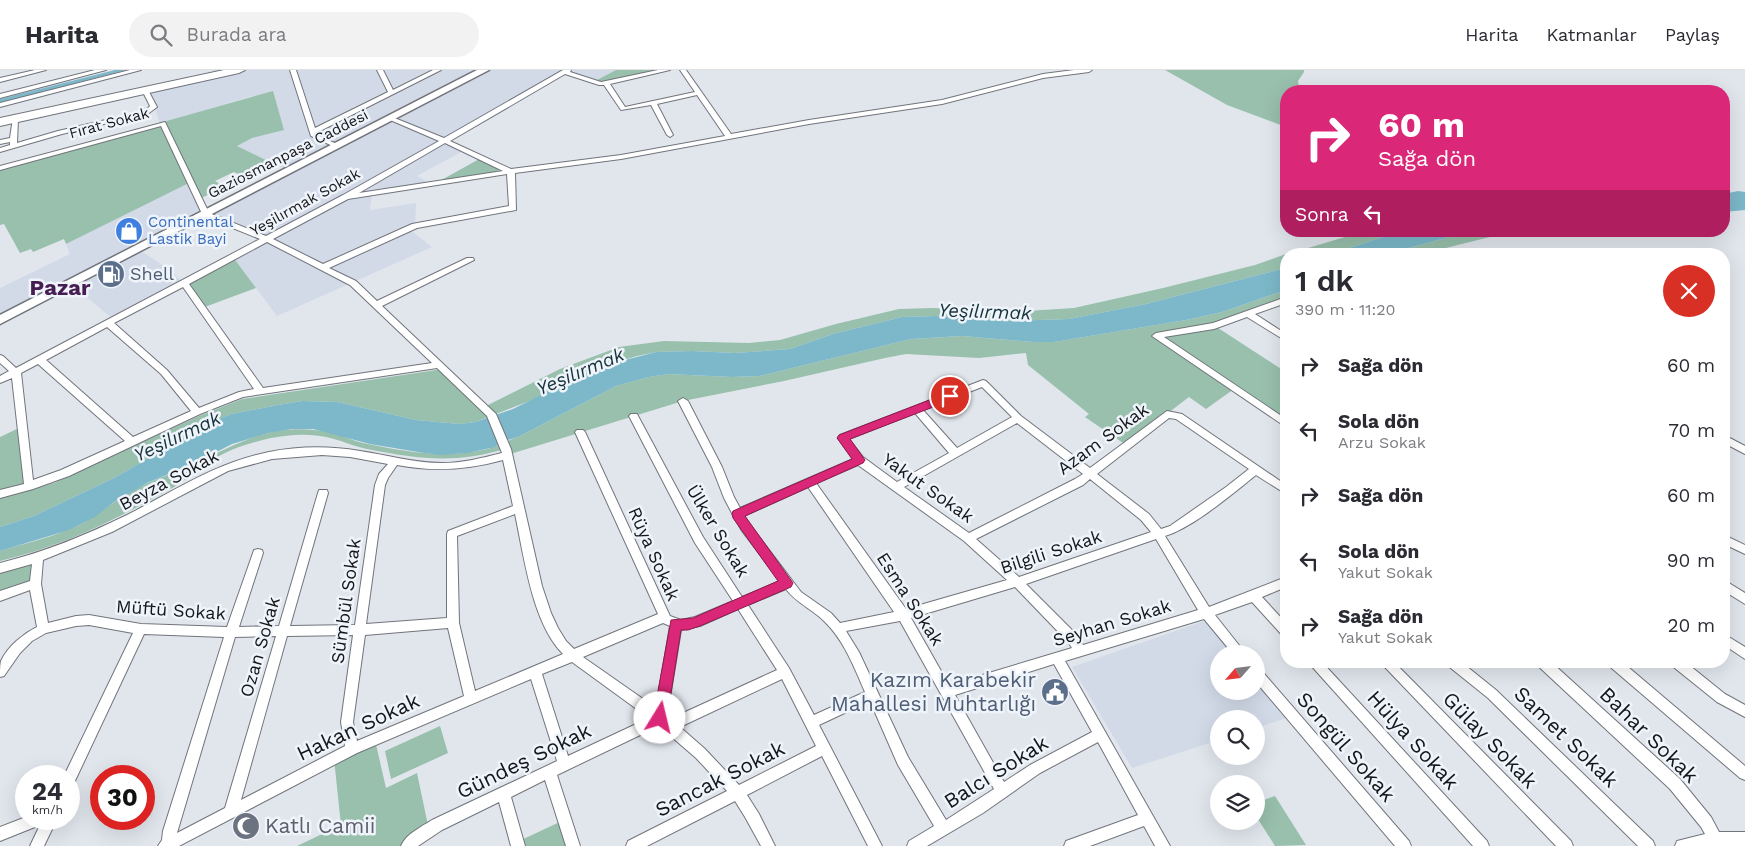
<!DOCTYPE html>
<html lang="tr">
<head>
<meta charset="utf-8">
<style>
  :root { --surface:#fff; --page:#f2f2f3; --text:#2b2b33; --muted:#7c7c81; --line:#e1e1e2 }
  body { margin:0; font-family:"Work Sans",sans-serif; background:var(--page); color:var(--text); height:100vh; display:flex; flex-direction:column; font-size:19px; white-space:nowrap }
  * { box-sizing:border-box; margin:0 }
  p { font-size:16px; color:var(--muted) }
  .icon { flex:none; width:28px; height:28px; fill:none; stroke:currentColor; stroke-width:2; stroke-linecap:round; stroke-linejoin:round }
  .map { position:relative; flex:1; overflow:hidden }
  .sheet { position:absolute; left:1280px; top:178px; width:450px; height:420px; display:flex; flex-direction:column; background:var(--surface); border-radius:20px; box-shadow:0 5px 20px #0002 }
  .sheet>* { flex:none }
  .banner { position:absolute; left:1280px; top:15px; width:450px; height:152px; border-radius:20px; box-shadow:0 5px 20px #0002; background:#db2777; color:#fff; overflow:hidden }
  .needle { width:32px; rotate:242deg }
  .controls { position:absolute; left:1210px; top:575px; display:grid; gap:10px }
  .controls a { display:grid; place-items:center; width:55px; height:55px; border-radius:50%; background:var(--surface); box-shadow:0 5px 20px #0002; font-size:25px }
  .speed { position:absolute; left:15px; top:695px; display:flex; gap:10px; font-size:25px; font-weight:700; text-align:center }
  .speed>* { display:grid; place-content:center; width:65px; height:65px; border-radius:50%; background:var(--surface); box-shadow:0 5px 20px #0002; line-height:1 }
  .speed small { font-size:12px; font-weight:400 }
  .speed .limit { border:8px solid #d22; background:#fff; color:#111 }
  .pin { position:absolute; display:grid; place-items:center; width:42px; height:42px; color:#fff; margin:-21px; border:2px solid #fff; border-radius:50%; box-shadow:0 1px 5px #0007 }
  .me { position:absolute; width:55px; margin:-28px; rotate:9deg; stroke-linejoin:round; filter:drop-shadow(0 0 4px #0008) }
  .turn { display:flex; align-items:center; gap:18px; height:105px; padding:0 15px; font-size:22px }
  .turn .icon { width:65px; height:65px; stroke-width:2.5 }
  .turn b { display:block; font-size:35px; line-height:42px }
  .then { display:flex; align-items:center; height:48px; padding:0 15px; background:#0003; gap:10px; font-size:19px }
  .round { display:grid; place-items:center; flex:none; width:52px; height:52px; border-radius:26px; background:var(--page) }
  .head { display:flex; align-items:center; justify-content:space-between; height:85px; padding:0 15px }
  h1 { font-size:30px; font-weight:600; line-height:38px }
  ul { padding:0; list-style:none }
  li { display:flex; align-items:center; gap:15px; height:65px; padding:0 15px }
  li div { flex:1 }
  li b { display:block; font-size:19px }
  li em { font-style:normal }
  header { display:flex; align-items:center; gap:30px; box-sizing:border-box; height:70px; padding:0 25px; background:var(--surface); border-bottom:1px solid var(--line) }
  header strong { font-size:24px }
  nav { display:flex; gap:28px; margin-inline-start:auto; font-size:18px }
  .search { width:350px; height:45px; background:var(--page); display:flex; align-items:center; gap:12px; box-sizing:border-box; padding:0 18px; border-radius:28px; color:var(--muted); font-size:19px }
  .map>svg:first-child { display:block }
  .built { fill:#d2dae8 }
  .green { fill:#98c0ac }
  .water { fill:#7cb8c9 }
  .lines { fill:none; stroke-linecap:round; stroke-linejoin:round }
  .canal { fill:#7cb8c9; fill-rule:evenodd }
  .street-casing { stroke:#71747b; stroke-width:2 }
  .primary-casing { stroke:#71747b; stroke-width:3 }
  .highway-casing { stroke:#71747b; stroke-width:2 }
  .street { fill:#fff; fill-rule:evenodd }
  .primary { fill:#fff; fill-rule:evenodd }
  .highway { fill:#fff; fill-rule:evenodd }
  .route { fill:#db2777; stroke:#8e194d }
  .labels { text-anchor:middle; stroke-width:5; stroke-linejoin:round; paint-order:stroke }
  .far-street-label { font-size:15px; fill:#141618; stroke:#eff3fa }
  .far-shop-label { font-size:15px; fill:#366cbe; stroke:#eff3fa; text-anchor:start }
  .service-label { font-size:18px; fill:#4e5e75; stroke:#eff3fa; text-anchor:start }
  .street-label { font-size:18px; fill:#141618; stroke:#eff3fa }
  .water-label { font-size:19px; font-style:italic; fill:#15333b; stroke:#eff3fa }
  .near-service-label { font-size:21px; fill:#4e5e75; stroke:#eff3fa; text-anchor:end }
  .near-street-label { font-size:21px; fill:#141618; stroke:#eff3fa }
  .near-worship-label { font-size:21px; fill:#5b616d; stroke:#eff3fa; text-anchor:start }
  .district-label { font-size:22px; font-weight:bold; fill:#451d51; stroke:#eff3fa }
</style>
</head>
<body>
<header>
<strong>Harita</strong>
<div class="search"><svg class="icon" aria-label="search" viewBox="0 0 24 24"><circle cx="10" cy="10" r="6"/><path d="M15 15l6 6"/></svg>Burada ara</div>
<nav><a>Harita</a><a>Katmanlar</a><a>Paylaş</a></nav>
</header>
<div class="map">
<svg width="1745" height="776" viewBox="0 0 1745 776">
  <rect width="100%" height="100%" fill="#e1e6ed"/>
  <!-- built -->
  <path class="built" d="M213,0H616L593,12L564,2L443,70L465,80L417,106L426,111L427,114L372,123L370,140L416,133L415,156L409,159L432,177L277,246L233,187L266,170L206,144L204,139L0,245V218L70,184L66,174L191,112L204,139L283,98L236,76L252,68L284,60L252,26L160,54L155,38L145,20L214,2Z
    M138,179L167,198L184,213L114,250L71,214Z
    M1204,551L1235,584H1219V621H1256V608L1287,648L1256,658V649H1219V670L1132,698L1072,597Z"/>
  <!-- green -->
  <path class="green" d="M616,0H667L609,13L593,12Z
    M1165,0H1304V2L1298,11L1300,21H1286V57L1227,35Z
    M273,21L284,60L252,68L237,76L272,93L244,107L234,102L215,111L225,117L199,129L191,112L66,174L64,169L33,182L31,179L20,183L4,154L0,155V98Z
    M481,88L511,102L436,113Z
    M1365,161H1409L1392,164L1331,184H1288Z
    M1471,161H1514L1422,184H1387Z
    M1286,184V198L1146,234L1069,249L1005,251L936,246L902,247L833,264L790,279L735,283L692,281L656,282L637,286L580,304L537,328L475,352L459,354L416,350L337,332L302,331L278,335L232,344L212,352L116,407L34,446L0,457V428L54,413L199,346L242,329L443,299L484,337L560,299L619,277L664,271L749,273L780,270L836,254L899,239L932,238L1027,241L1074,238L1163,218L1255,195Z
    M233,187L256,218L202,238L184,213Z
    M1286,220V230L1215,256L1286,302V354L1234,319L1206,339L1189,327L1126,375L1085,347L1089,344L1028,295L1026,283L979,288L906,284L885,288L784,311L683,331L507,385L505,379C454,394 419,389 367,379C356,377 345,372 334,369C313,363 292,364 271,368C250,373 229,379 211,391C199,400 187,409 174,417C117,449 64,476 0,491V481C26,473 54,467 79,455C98,446 112,432 130,422C151,410 174,403 196,393C224,380 246,367 277,361C298,358 317,359 337,364C346,367 354,371 363,373C402,381 443,389 483,380C495,378 506,371 518,367L616,316L649,307L668,304L732,307L760,306L911,269L962,266L1033,272H1054L1186,250L1222,242Z
    M21,357L29,416L0,424V367Z
    M38,488L35,514L0,526V498Z
    M440,656L448,683L391,709L385,681Z
    M375,670L386,718L417,703L429,760L408,776H297L341,755L334,689Z
    M1275,726L1306,775L1275,776L1256,746V733Z
    M564,750L573,776H518L517,772Z"/>
  <!-- water -->
  <path class="water" d="M1738,121L1745,122V140L1724,142V124Z
    M1409,161H1471L1387,184H1331L1392,164Z
    M1286,198V220L1222,242L1186,250L1054,272H1033L962,266L911,269L760,306L732,307L668,304L649,307L616,316L518,367L501,372L495,377L468,383L440,385L424,383L370,374L313,359H292L268,363L232,374L197,392L147,413L114,432L95,447L69,460L0,481V457L34,446L116,407L211,352L232,344L278,335L302,331L337,332L416,350L459,354L475,352L513,339L595,298L656,282L692,281L735,283L790,279L833,264L902,247L936,246L1005,251L1069,249L1146,234Z"/>
  <g class="lines">
    <!-- canal -->
    <path class="canal" d="M115,0H126L0,33V29Z"/>
    <!-- street casing -->
    <g class="street-casing">
      <path id="street" d="M35,0H46L0,12V8Z
        M95,0H106L0,28V24Z
        M130,0H141L0,37V33Z
        M290,0H296L315,58L388,22L377,0H383L393,20L433,0H441L316,63L317,65L339,75V77L337,78L311,66Z
        M563,0H571L570,2L601,12L658,0H670L610,14L625,37L695,22L680,0H686L731,64L809,50L942,30L1043,4L1074,0H1092L1089,2L1043,8L942,34L809,54L621,89L515,103L516,140L417,158L329,198L356,211L377,231L467,188H473L474,190L382,236L496,344L511,379L542,516L551,543L558,558L566,571L574,579L658,544L575,362L577,360H583L585,362L670,546L681,550L695,547L733,531L695,473L629,346L631,344H637L703,467L742,527L780,511L742,461L734,447L724,428L712,397L678,331L683,328L688,331L722,397L734,427L740,438L853,389L838,368L840,365L983,310L986,311L1021,346L1090,398L1167,341L1182,344L1286,415V424L1256,405C1232,424 1194,457 1165,466L1209,537L1286,507V517L1262,527L1286,553V566L1282,565L1252,532L1215,545L1246,584H1233L1204,549L1065,591L1170,776H1155L1144,756L1090,776H1064L1066,771L1138,745L1098,672L1040,703L983,743L927,776H907L909,771L934,756L898,695L870,631L819,655L882,776H868L822,686L747,725L759,744L775,776H761L745,747L735,731L647,776H626L628,771L727,721L696,688L659,656L557,705L580,776H566L545,710L511,727L525,776H511L499,732L442,760L418,776H401C406,764 421,757 432,750L557,691L531,609L357,683L179,776H158L162,770L163,761L224,567L144,564L74,713L69,715V706H64L133,563L89,555L76,556L46,563L32,571L20,583L4,606L0,607C0,602 0,595 1,591C8,576 23,564 37,557L30,520L0,531V521L30,511L32,494L0,503V493C45,482 86,465 127,445C176,420 215,393 269,382C299,376 330,376 360,381C387,385 414,393 442,393C462,393 482,388 502,383L487,346L437,298L243,327L200,344L69,406L33,419L0,428V420L24,414L12,308L0,313V306L9,301L0,293V285L3,286L16,298L260,169L203,146L161,56L0,100V96L165,52L209,143L266,166L343,125L439,71L388,49V47H392L444,68ZM565,4L599,15H604L621,40L651,35L667,65L670,67L673,65L657,34L697,25L725,66L621,85L511,99L450,71ZM445,73L503,101L359,123ZM507,104L509,136L412,154L323,194L273,169L348,129ZM267,172L350,215L432,293L263,318L189,214ZM183,217L254,319L239,322L199,338L167,300L114,253ZM107,257L161,304L191,341L133,367L46,290ZM38,294L125,371L61,400L33,410L21,303ZM982,317L1012,347L957,378L923,340ZM915,343L949,383L897,412L863,387L849,369ZM1169,348L1176,349L1249,399L1226,417L1170,456L1161,459L1149,444L1097,404ZM1017,353L1083,404L1075,409L969,463L904,417ZM322,385L350,387L388,394L379,404L375,415L355,555L290,556L328,423L327,420H319L318,423L279,556L239,557L263,483L262,480L258,479L254,480L253,483L227,557L141,554L89,545L76,546L48,553L41,514L43,490L112,462L228,401L272,389ZM503,390L513,436L448,461L447,464V548L366,554L385,415L388,408L397,395C434,402 467,400 503,390ZM858,395L964,471L1007,510L906,539L816,413ZM1090,409L1141,450L1151,462L1019,507L976,469L1083,415ZM808,417L894,542L840,553L831,543L801,522L750,455L744,446ZM515,444C524,486 532,553 563,584L475,621L459,553L457,466ZM1156,469L1198,540L1083,575L1076,564L1026,514ZM1015,517L1068,572L1072,578L949,615L911,548ZM786,519C796,533 812,539 824,551C844,570 854,597 865,622L814,645L789,598L748,535ZM738,539L777,600L670,649L667,646L681,560L700,556ZM900,551L994,719L946,750L908,687L859,582L846,561ZM663,553L670,556L656,638L583,587ZM448,558L464,626L357,671L353,652L365,565ZM353,565L341,652L345,676L241,730L287,566ZM276,566L225,738L177,763L235,567ZM572,592L649,648L568,686L542,604ZM1054,594L1092,662L1030,695L1004,712L955,625ZM782,609L816,676L739,715L705,679L680,657Z
        M145,18L148,20L157,37L149,43L62,64L0,82V78L10,75V72L0,74V70L10,68L13,48L18,49L17,73L58,61L145,41L150,36L142,20Z
        M1286,227V233L1255,244L1286,264V271L1247,247L1214,259L1164,267L1286,349V357L1152,266L1156,263L1213,253Z
        M1724,365L1745,376V384L1724,373Z
        M1724,465L1745,475V484L1724,474Z
        M1724,510L1745,523V534L1724,521Z
        M1724,564L1745,577V589L1724,575Z
        M1307,591H1321L1487,771L1489,776H1473Z
        M1379,591H1393L1571,771L1573,776H1556Z
        M1445,591H1460L1496,620L1653,771L1655,776H1638L1488,628L1447,595Z
        M1535,591H1550L1680,709L1711,747L1719,762H1745V776H1675L1677,771L1705,764L1701,757L1670,719L1537,595Z
        M1606,591H1621L1745,696V710L1740,708L1608,595Z
        M1669,591H1684L1725,624L1745,635V647L1717,632L1671,595Z
        M1256,598L1260,599L1409,771L1411,776H1395L1256,612Z
        M26,747V749H57L44,776H30L40,755L0,771V757Z"/>
    </g>
    <!-- primary casing -->
    <g class="primary-casing">
      <path id="primary" d="M477,0H489L0,254V245Z"/>
    </g>
    <!-- highway casing -->
    <g class="highway-casing">
      <path id="highway" d="M224,0H245L239,3L0,56V48Z"/>
    </g>
    <!-- street -->
    <use href="#street" class="street"/>
    <!-- primary -->
    <use href="#primary" class="primary"/>
    <!-- highway -->
    <use href="#highway" class="highway"/>
  </g>
  <!-- route -->
  <path class="route" d="M950,322L955,326L954,329L850,369L865,390L863,393L745,446L793,513L791,517L700,556L688,560H681L667,648L665,653L660,655L655,653L653,648L671,550L693,548L778,511L733,448L732,444L733,441L852,389L837,368L839,365Z"/>
  <!-- icons -->
  <defs>
    <g id="shop-disc" transform="scale(1.4375)"><circle r="9.5" fill="#3f7fe0" stroke="#eff3fa"/><path d="M-5-2.5h2.3a2.7 3.5 0 0 1 5.4 0H5L5.5 6h-11ZM-1.5-2.5h3a1.5 2.3 0 0 0-3 0Z" fill="#fff"/></g>
    <g id="fuel-disc" transform="scale(1.4375)"><circle r="9.5" fill="#5c6f8a" stroke="#eff3fa"/><path d="M-5.5-6h7V0h2V4h1.3V-2.5L3-4.5l.8-.8L6-3V5H2.5V1h-1V6h-7ZM-4.2-4.7v3.2H.2V-4.7Z" fill="#fff"/></g>
    <g id="civic-disc" transform="scale(1.4375)"><circle r="9.5" fill="#5c6f8a" stroke="#eff3fa"/><path d="M-.6-6.5H3V-4.5H.6V-3L4-1V1h2V6H-6V1h2V-1L-.6-3ZM-1.2 2.5V6h2.4V2.5Z" fill="#fff"/></g>
    <g id="mosque-disc" transform="scale(1.4375)"><circle r="9.5" fill="#6b7280" stroke="#eff3fa"/><path d="M3.5-4.9A6 6 0 1 0 3.5 4.9A5 5 0 1 1 3.5-4.9Z" fill="#fff"/></g>
  </defs>
  <g fill-rule="evenodd">
    <use href="#shop-disc" x="129" y="161"/>
    <use href="#fuel-disc" x="111" y="204"/>
    <use href="#civic-disc" x="1055" y="622"/>
    <use href="#mosque-disc" x="246" y="756"/>
  </g>
  <g class="labels">
    <!-- far-street labels -->
    <g class="far-street-label">
      <text transform="translate(109 53) rotate(-15)" y="5">Fırat Sokak</text>
      <text transform="translate(288 84) rotate(-27)" y="5">Gaziosmanpaşa Caddesi</text>
      <text transform="translate(305 132) rotate(-29)" y="5">Yeşilırmak Sokak</text>
    </g>
    <!-- far-shop labels -->
    <g class="far-shop-label">
      <text x="148" y="157">Continental<tspan x="148" dy="17">Lastik Bayi</tspan></text>
    </g>
    <!-- service labels -->
    <g class="service-label">
      <text x="130" y="210">Shell</text>
    </g>
    <!-- street labels -->
    <g class="street-label">
      <text transform="translate(1103 369) rotate(-36)" y="6">Azam Sokak</text>
      <text transform="translate(169 410) rotate(-28)" y="6">Beyza Sokak</text>
      <text transform="translate(928 418) rotate(35)" y="6">Yakut Sokak</text>
      <text transform="translate(718 461) rotate(59)" y="6">Ülker Sokak</text>
      <text transform="translate(1051 482) rotate(-18)" y="6">Bilgili Sokak</text>
      <text transform="translate(654 484) rotate(66)" y="6">Rüya Sokak</text>
      <text transform="translate(910 529) rotate(57)" y="6">Esma Sokak</text>
      <text transform="translate(346 531) rotate(-82)" y="6">Sümbül Sokak</text>
      <text transform="translate(171 540) rotate(4)" y="6">Müftü Sokak</text>
      <text transform="translate(1112 553) rotate(-17)" y="6">Seyhan Sokak</text>
      <text transform="translate(260 577) rotate(-74)" y="6">Ozan Sokak</text>
    </g>
    <!-- water labels -->
    <g class="water-label">
      <text transform="translate(985 241) rotate(2)" y="7">Yeşilırmak</text>
      <text transform="translate(580 301) rotate(-23)" y="7">Yeşilırmak</text>
      <text transform="translate(177 366) rotate(-25)" y="7">Yeşilırmak</text>
    </g>
    <!-- near-service labels -->
    <g class="near-service-label">
      <text x="1036" y="617">Kazım Karabekir<tspan x="1036" dy="24">Mahallesi Muhtarlığı</tspan></text>
    </g>
    <!-- near-street labels -->
    <g class="near-street-label">
      <text transform="translate(358 657) rotate(-25)" y="7">Hakan Sokak</text>
      <text transform="translate(1649 665) rotate(44)" y="7">Bahar Sokak</text>
      <text transform="translate(1566 667) rotate(44)" y="7">Samet Sokak</text>
      <text transform="translate(1413 670) rotate(48)" y="7">Hülya Sokak</text>
      <text transform="translate(1490 670) rotate(46)" y="7">Gülay Sokak</text>
      <text transform="translate(1346 677) rotate(49)" y="7">Songül Sokak</text>
      <text transform="translate(524 691) rotate(-26)" y="7">Gündeş Sokak</text>
      <text transform="translate(996 702) rotate(-32)" y="7">Balcı Sokak</text>
      <text transform="translate(720 709) rotate(-27)" y="7">Sancak Sokak</text>
    </g>
    <!-- near-worship labels -->
    <g class="near-worship-label">
      <text x="265" y="763">Katlı Camii</text>
    </g>
    <!-- district labels -->
    <g class="district-label">
      <text x="60" y="225">Pazar</text>
    </g>
  </g>
</svg>
<div class="controls">
<a><svg class="needle" viewBox="-14 -14 28 28"><path d="M0-13l5 13h-10z" fill="#e53935"/><path d="M0 13l5-13h-10z" fill="#7c7c81"/></svg></a>
<a><svg class="icon" aria-label="search" viewBox="0 0 24 24"><circle cx="10" cy="10" r="6"/><path d="M15 15l6 6"/></svg></a>
<a><svg class="icon" aria-label="layers" viewBox="0 0 24 24"><path d="M12 4l9 5-9 5-9-5zM3 14l9 5 9-5"/></svg></a>
</div>
<div class="speed"><div>24<small>km/h</small></div><div class="limit">30</div></div>
<div class="pin" style="left:950px;top:326px;background:#d93025"><svg class="icon" aria-label="arrive" viewBox="0 0 24 24"><path d="M6 21V4h12l-3 4 3 4H6"/></svg></div>
<svg class="me" style="left:660px;top:648px" viewBox="-20 -20 40 40"><circle r="19" fill="#fff"/><path d="M0-13L10 11 0 6-10 11z" fill="#db2777"/></svg>
<div class="banner">
<div class="turn"><svg class="icon" aria-label="right" viewBox="0 0 24 24"><path d="M7 20v-9h11M14 6l5 5-5 5"/></svg><div><b>60 m</b>Sağa dön</div></div>
<div class="then">Sonra<svg class="icon" aria-label="left" viewBox="0 0 24 24"><path d="M17 20v-9H6M10 6l-5 5 5 5"/></svg></div>
</div>
<section class="sheet">
<div class="head"><div><h1>1 dk</h1><p>390 m · 11:20</p></div><a class="round" style="background:#d93025;color:#fff"><svg class="icon" aria-label="close" viewBox="0 0 24 24"><path d="M6 6l12 12M18 6L6 18"/></svg></a></div>
<ul>
<li><svg class="icon" aria-label="right" viewBox="0 0 24 24"><path d="M7 20v-9h11M14 6l5 5-5 5"/></svg><div><b>Sağa dön</b></div><em>60 m</em></li>
<li><svg class="icon" aria-label="left" viewBox="0 0 24 24"><path d="M17 20v-9H6M10 6l-5 5 5 5"/></svg><div><b>Sola dön</b><p>Arzu Sokak</p></div><em>70 m</em></li>
<li><svg class="icon" aria-label="right" viewBox="0 0 24 24"><path d="M7 20v-9h11M14 6l5 5-5 5"/></svg><div><b>Sağa dön</b></div><em>60 m</em></li>
<li><svg class="icon" aria-label="left" viewBox="0 0 24 24"><path d="M17 20v-9H6M10 6l-5 5 5 5"/></svg><div><b>Sola dön</b><p>Yakut Sokak</p></div><em>90 m</em></li>
<li><svg class="icon" aria-label="right" viewBox="0 0 24 24"><path d="M7 20v-9h11M14 6l5 5-5 5"/></svg><div><b>Sağa dön</b><p>Yakut Sokak</p></div><em>20 m</em></li>
</ul>
</section>
</div>
</body>
</html>
